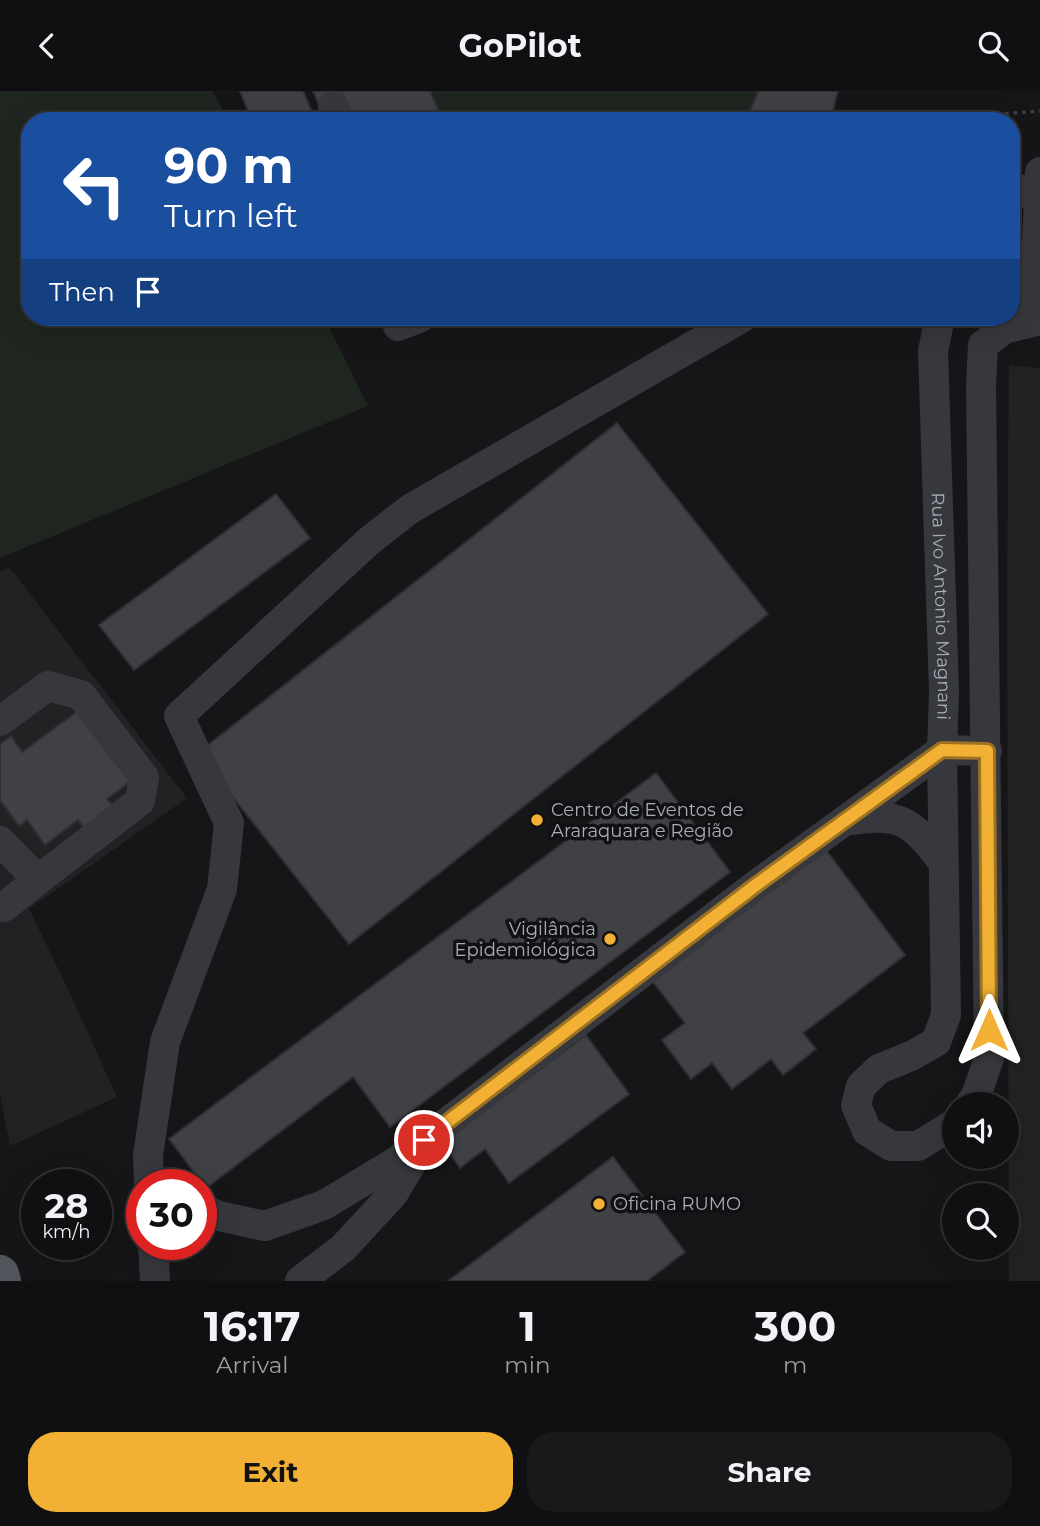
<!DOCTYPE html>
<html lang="en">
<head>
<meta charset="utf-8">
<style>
  :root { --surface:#101012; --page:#19191b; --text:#f1f3f6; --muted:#9c9d9f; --line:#303032; --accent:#f2b134 }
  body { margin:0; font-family:Montserrat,sans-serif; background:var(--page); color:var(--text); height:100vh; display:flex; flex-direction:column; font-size:26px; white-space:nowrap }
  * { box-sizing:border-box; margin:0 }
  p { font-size:23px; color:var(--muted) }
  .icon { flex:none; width:38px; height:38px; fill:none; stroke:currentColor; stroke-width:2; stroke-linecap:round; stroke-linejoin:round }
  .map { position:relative; height:1190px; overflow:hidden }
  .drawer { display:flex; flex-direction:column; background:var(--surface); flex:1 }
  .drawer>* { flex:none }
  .banner { position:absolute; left:21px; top:21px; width:999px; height:214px; border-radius:28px; box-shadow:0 7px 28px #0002,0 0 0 2px var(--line); background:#1a4fa0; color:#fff; overflow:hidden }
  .tools { position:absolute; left:942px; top:1001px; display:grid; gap:14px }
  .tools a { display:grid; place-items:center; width:77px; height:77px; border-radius:50%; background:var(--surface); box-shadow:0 7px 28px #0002,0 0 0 2px var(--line); font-size:35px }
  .speed { position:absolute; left:21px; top:1078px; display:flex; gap:14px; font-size:35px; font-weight:700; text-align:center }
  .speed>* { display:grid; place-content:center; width:91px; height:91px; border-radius:50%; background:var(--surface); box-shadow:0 7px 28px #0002,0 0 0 2px var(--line); line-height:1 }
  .speed small { font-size:18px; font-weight:400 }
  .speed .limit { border:10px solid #d22; background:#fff; color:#111 }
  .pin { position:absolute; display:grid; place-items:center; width:60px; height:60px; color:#fff; margin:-30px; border:4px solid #fff; border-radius:50%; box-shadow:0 2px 7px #0007 }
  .me { position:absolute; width:77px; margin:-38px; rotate:0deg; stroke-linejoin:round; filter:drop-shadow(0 0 5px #0008) }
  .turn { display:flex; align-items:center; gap:24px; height:147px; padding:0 28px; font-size:32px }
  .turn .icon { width:91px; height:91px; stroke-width:2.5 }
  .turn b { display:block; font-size:49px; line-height:60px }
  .then { display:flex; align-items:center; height:66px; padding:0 28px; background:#0003; gap:14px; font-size:26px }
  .eta { display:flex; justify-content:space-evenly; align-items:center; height:119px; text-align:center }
  .eta b { font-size:42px; font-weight:700; line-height:49px }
  .primary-button { display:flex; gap:14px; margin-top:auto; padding:14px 28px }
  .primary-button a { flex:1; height:80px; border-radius:28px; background:var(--accent); color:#111; font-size:28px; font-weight:700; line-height:80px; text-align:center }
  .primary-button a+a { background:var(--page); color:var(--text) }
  header { display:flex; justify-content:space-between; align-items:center; height:91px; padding:0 28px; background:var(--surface); font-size:32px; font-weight:700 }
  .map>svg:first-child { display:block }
  .built { fill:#222225 }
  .green { fill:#1e261f }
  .building { fill:#404145; stroke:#303034; stroke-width:2 }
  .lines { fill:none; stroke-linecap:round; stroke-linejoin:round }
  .path { stroke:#3d3f44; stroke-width:3.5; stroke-dasharray:3.5 5; stroke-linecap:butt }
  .minor { stroke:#37383d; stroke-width:30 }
  .major { stroke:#53555c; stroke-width:38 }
  .route-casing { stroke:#9d7322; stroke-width:18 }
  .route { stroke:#f2b134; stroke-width:12 }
  .poi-dot { fill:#f2b134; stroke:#111113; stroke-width:2.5 }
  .labels { text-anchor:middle; stroke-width:7; stroke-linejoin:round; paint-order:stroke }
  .street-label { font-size:18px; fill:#a8adb8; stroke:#111113 }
  .poi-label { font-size:18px; fill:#a8adb8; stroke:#111113; text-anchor:start }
</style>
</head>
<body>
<header><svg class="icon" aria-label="back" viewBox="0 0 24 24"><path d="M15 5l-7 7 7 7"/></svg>GoPilot<svg class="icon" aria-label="search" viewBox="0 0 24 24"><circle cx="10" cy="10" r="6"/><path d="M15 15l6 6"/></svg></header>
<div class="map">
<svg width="1040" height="1190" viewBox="0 0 1040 1190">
  <rect width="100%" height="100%" fill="#161618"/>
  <!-- built -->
  <path class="built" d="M1009,274L1040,277V1190H1009L1007,490Z
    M10,477L187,707L29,818L69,900L117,1006L10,1055L0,1003V480Z"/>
  <!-- green -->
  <path class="green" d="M0,0H213L228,30H30V226H324L368,315L0,467Z
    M313,0H838L830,30H350L321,18Z"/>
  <!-- building -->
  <path class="building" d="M240,0H303L316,30H252Z
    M313,0H430L443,30H350L321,18Z
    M758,0H838L830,30H746Z
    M617,332L768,523L349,853L198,662Z
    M276,403L310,447L134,579L99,534Z
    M82,617L134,688L107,708L113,715L84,737L78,729L45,754L27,729L19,735L0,709V653L11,645L22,661Z
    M656,682L730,781L390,1036L353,986L206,1097L169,1048Z
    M823,755L905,864L803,942L816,958L783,984L771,968L732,998L712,972L691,988L662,949L685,932L650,887Z
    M586,944L629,1003L509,1092L485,1058L460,1077L442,1051Z
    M613,1066L685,1161L647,1190H448Z"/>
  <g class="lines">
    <!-- path -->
    <path class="path" d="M912,30L1040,20"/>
    <!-- minor -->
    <g class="minor">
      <path d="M333,14L340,30"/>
      <path d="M1012,105L1040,93"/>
      <path id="s1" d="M940,226L933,260L944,601L942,659L946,924L936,951L911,965L879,978L861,995L856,1014L867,1040L891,1055H918L954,1033"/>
      <path d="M1034,229L1040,81"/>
      <path d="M398,235L421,226"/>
      <path d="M0,630L48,595L81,604L144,686L140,710L38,789L0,750"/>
      <path d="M845,730C900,722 909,727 943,771"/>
      <path d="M4,816L38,789"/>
      <path d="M970,1013L976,1005L989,967L981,294L983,254L1004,238L1040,229"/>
      <path d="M149,1094L148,1064L165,951L222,798L229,732L179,625L369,450L410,418L743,226"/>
      <path d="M201,1117L219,1125L265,1135L324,1114L397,1070L756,794L942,659L987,660"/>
      <path d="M153,1153L155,1190"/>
      <path d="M300,1190L343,1157L393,1103L419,1059"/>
    </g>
    <!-- major -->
    <path class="major" d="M0,1183L2,1190"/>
  </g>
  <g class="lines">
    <!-- route casing -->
    <g class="route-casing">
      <path id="route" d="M424,1049L756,794L942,659L987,660L989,939"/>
    </g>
    <!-- route -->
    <use href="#route" class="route"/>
  </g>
  <!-- markers -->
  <g class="poi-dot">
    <circle cx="537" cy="729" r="7"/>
    <circle cx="610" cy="848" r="7"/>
    <circle cx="599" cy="1113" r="7"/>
  </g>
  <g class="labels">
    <!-- street labels -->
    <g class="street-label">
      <text dy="6" stroke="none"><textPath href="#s1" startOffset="290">Rua Ivo Antonio Magnani</textPath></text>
    </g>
    <!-- poi labels -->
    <g class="poi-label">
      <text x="551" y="725">Centro de Eventos de<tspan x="551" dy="21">Araraquara e Região</tspan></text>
      <text x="596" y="844" text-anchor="end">Vigilância<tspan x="596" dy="21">Epidemiológica</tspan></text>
      <text x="613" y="1119">Oficina RUMO</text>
    </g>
  </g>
</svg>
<div class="tools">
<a><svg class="icon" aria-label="sound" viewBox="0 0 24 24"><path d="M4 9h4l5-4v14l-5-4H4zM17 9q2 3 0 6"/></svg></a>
<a><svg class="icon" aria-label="search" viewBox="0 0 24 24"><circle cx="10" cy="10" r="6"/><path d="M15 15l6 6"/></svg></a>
</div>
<div class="speed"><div>28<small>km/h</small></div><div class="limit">30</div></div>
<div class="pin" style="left:424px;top:1049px;background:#d93025"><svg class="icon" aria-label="arrive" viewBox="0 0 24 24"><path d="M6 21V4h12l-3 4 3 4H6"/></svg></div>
<svg class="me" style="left:989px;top:939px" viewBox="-20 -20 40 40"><path d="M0-17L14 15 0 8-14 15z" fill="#f2b134" stroke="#fff" stroke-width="4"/></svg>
<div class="banner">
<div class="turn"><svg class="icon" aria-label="left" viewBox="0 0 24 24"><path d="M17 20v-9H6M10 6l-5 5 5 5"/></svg><div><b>90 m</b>Turn left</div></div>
<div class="then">Then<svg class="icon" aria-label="arrive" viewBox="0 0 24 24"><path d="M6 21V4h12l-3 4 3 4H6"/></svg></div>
</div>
</div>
<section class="drawer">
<div class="eta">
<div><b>16:17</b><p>Arrival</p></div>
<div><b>1</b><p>min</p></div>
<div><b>300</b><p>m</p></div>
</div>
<div class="primary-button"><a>Exit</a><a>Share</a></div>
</section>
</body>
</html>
